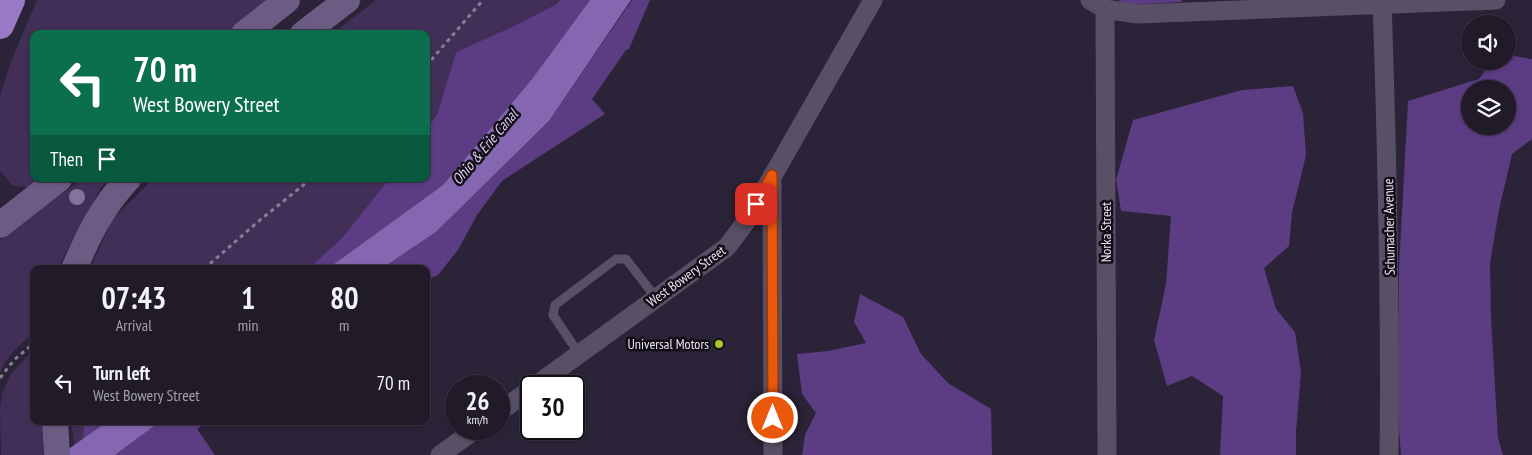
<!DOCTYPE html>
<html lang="en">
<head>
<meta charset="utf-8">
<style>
  :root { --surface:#201a29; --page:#282331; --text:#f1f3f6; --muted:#a2a1a8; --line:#3d3846 }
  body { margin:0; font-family:"PT Sans Narrow",sans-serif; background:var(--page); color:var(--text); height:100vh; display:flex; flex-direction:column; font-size:19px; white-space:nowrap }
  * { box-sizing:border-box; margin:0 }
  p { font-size:16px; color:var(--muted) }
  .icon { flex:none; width:28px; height:28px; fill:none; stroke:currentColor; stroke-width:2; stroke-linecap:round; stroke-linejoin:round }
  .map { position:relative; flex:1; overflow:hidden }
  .drawer { position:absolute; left:30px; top:265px; width:400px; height:160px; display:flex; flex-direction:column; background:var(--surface); border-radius:10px; box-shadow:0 1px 4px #0004,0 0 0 1px var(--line) }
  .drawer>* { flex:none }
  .guide { position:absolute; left:30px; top:30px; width:400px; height:152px; border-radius:10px; box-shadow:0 1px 4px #0004,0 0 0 1px var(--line); background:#0b6e4f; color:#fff; overflow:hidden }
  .controls { position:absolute; left:1461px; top:15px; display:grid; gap:10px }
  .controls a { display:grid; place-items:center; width:55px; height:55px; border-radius:50%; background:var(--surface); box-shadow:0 1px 4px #0004,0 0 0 1px var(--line); font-size:25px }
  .speed { position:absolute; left:445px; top:375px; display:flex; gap:10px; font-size:25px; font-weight:700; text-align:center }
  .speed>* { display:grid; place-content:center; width:65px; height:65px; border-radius:50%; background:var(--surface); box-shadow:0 1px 4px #0004,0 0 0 1px var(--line); line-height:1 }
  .speed small { font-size:12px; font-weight:400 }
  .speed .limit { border:2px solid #111; border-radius:8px; background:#fff; color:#111 }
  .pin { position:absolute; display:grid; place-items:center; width:42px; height:42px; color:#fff; margin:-21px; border-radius:10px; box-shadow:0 2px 8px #0006 }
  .me { position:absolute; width:55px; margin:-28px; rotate:0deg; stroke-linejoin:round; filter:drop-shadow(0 0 4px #0008) }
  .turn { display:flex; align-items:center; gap:18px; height:105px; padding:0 20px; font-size:22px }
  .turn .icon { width:65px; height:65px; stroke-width:2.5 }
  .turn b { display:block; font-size:35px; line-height:42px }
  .then { display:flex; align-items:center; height:48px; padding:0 20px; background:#0003; gap:10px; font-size:19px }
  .eta { display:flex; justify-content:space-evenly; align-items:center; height:85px; text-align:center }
  .eta b { font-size:30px; font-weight:700; line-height:35px }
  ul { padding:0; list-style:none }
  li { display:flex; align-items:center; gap:15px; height:65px; padding:0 20px }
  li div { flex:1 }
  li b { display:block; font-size:19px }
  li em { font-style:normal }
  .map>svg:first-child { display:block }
  .green { fill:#412f58 }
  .forest { fill:#5c3c83; fill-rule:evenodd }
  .water { fill:#8566b0 }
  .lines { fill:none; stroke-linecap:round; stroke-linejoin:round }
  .path { stroke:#857f90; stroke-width:3; stroke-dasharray:4 4; stroke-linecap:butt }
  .lane { stroke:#595066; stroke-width:9 }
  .street { stroke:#595066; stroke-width:19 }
  .secondary { stroke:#6c5c83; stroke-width:26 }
  .highway { stroke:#9a79c7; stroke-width:28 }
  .tree { fill:#83739d }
  .route-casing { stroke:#983908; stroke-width:12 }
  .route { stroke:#ea580c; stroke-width:9 }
  .poi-dot { fill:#a4c825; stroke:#120e17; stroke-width:2 }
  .labels { text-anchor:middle; stroke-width:5; stroke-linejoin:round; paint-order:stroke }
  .street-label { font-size:14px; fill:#eae5f3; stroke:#120e17 }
  .poi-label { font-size:14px; fill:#eae5f3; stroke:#120e17; text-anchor:end }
  .water-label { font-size:15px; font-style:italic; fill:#ddcef7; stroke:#120e17 }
</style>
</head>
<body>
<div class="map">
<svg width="1532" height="455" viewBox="0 0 1532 455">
  <rect width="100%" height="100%" fill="#2b2337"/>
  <!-- green -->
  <path class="green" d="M37,0H268L225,34H34V179H40L30,187L13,186L0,171V96L10,64Z
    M376,0H560L558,4L514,26L456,52L437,115L426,129V34H332Z
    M82,179H111L101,187L61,262L59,269H34V334C18,344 8,356 0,373V240Z
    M153,179H389L342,238L308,269H90L112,220Z
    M34,349V421H42L43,455H1L0,409L2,394L10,375Z
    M71,421H84L83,439L74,445Z"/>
  <!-- forest -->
  <path class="forest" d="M560,0H590L532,79L443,185L327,269H308L342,238L389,179H426V129L437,115L456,52L514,26L557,4Z
    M632,0H650L629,49L626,50L592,99L605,114L502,181L477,215L458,250L438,275L426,280V269H381L436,232L549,121Z
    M1118,0H1182L1181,2L1126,5Z
    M1508,55L1532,59V139L1512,154L1499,210L1490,263L1491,318L1498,438L1503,455H1401L1399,429V268L1408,101L1479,79L1493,61H1508ZM1470,89H1508V126H1470Z
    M1293,86L1303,113L1306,155L1292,213L1289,246L1264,268L1276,309L1295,332L1301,372L1296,432V455H1220L1223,396L1192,376L1167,386L1154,340L1166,284L1171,216L1121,211L1116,180L1133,120L1242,90Z
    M860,294L903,317L921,354L948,383L991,409L992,455H802L805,435L816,413L802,394L797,354L828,351L866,343L854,322Z
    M84,421H108L83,439Z
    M161,421H210L197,429L215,455H115Z"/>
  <!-- water -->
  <path class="water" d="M590,0H631L549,121L436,232L381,269H327L443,185L532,79Z
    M108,421H161L115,455H60Z"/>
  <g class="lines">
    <!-- path -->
    <path class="path" d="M426,66L483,0
      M204,269L260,220L311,179
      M0,378L14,360L34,343"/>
    <!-- lane -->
    <path class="lane" d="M579,354L553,315L555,305L616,259H626L656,298"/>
    <!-- street -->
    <path class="street" d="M1090,0L1105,9L1137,14L1496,0
      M1382,0C1387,152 1391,303 1389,455
      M1105,9L1107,455
      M772,176L773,455
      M535,386L727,247L748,219L873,0
      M499,412L531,389
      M440,455L476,429"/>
    <!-- secondary -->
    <path class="secondary" d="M244,34L287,0
      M303,34L347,0
      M0,225L59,179
      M74,269C89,234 102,207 128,179
      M55,421L57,455"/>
    <!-- highway -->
    <path class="highway" d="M0,25L11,0"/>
  </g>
  <!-- trees -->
  <circle class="tree" cx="77" cy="197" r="8"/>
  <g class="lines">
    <!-- route casing -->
    <g class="route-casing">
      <path id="route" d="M756,204L772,175L773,418"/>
    </g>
    <!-- route -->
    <use href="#route" class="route"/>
  </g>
  <!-- markers -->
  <circle class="poi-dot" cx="719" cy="344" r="5"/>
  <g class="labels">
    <!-- street labels -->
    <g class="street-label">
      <text transform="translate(1389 227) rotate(-91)" y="5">Schumacher Avenue</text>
      <text transform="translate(1106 232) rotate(-90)" y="5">Norka Street</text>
      <text transform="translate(686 276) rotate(-36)" y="5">West Bowery Street</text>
    </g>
    <!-- poi labels -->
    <g class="poi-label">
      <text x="709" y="349">Universal Motors</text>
    </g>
    <!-- water labels -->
    <g class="water-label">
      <text transform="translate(485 147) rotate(-50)" y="5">Ohio &amp; Erie Canal</text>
    </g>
  </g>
</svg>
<div class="controls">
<a><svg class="icon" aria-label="sound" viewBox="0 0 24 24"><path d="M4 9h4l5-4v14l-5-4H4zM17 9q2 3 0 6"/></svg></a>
<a><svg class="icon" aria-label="layers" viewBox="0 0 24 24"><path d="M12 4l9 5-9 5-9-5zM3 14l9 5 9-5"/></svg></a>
</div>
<div class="speed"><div>26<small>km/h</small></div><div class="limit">30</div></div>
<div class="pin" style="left:756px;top:204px;background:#d93025"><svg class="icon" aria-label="arrive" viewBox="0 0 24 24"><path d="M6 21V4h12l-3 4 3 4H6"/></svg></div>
<svg class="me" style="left:773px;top:418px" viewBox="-20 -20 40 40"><circle r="17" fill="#ea580c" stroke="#fff" stroke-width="3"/><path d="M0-11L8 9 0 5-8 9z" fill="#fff"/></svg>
<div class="guide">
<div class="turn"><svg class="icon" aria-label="left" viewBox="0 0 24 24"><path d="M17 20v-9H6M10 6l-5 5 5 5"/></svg><div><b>70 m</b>West Bowery Street</div></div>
<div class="then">Then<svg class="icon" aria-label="arrive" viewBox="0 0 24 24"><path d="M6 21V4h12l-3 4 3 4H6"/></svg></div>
</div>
<section class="drawer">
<div class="eta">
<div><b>07:43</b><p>Arrival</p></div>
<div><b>1</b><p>min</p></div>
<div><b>80</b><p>m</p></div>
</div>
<ul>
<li><svg class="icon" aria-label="left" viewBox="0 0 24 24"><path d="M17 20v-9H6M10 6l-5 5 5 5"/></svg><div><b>Turn left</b><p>West Bowery Street</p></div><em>70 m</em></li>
</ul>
</section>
</div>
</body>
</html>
